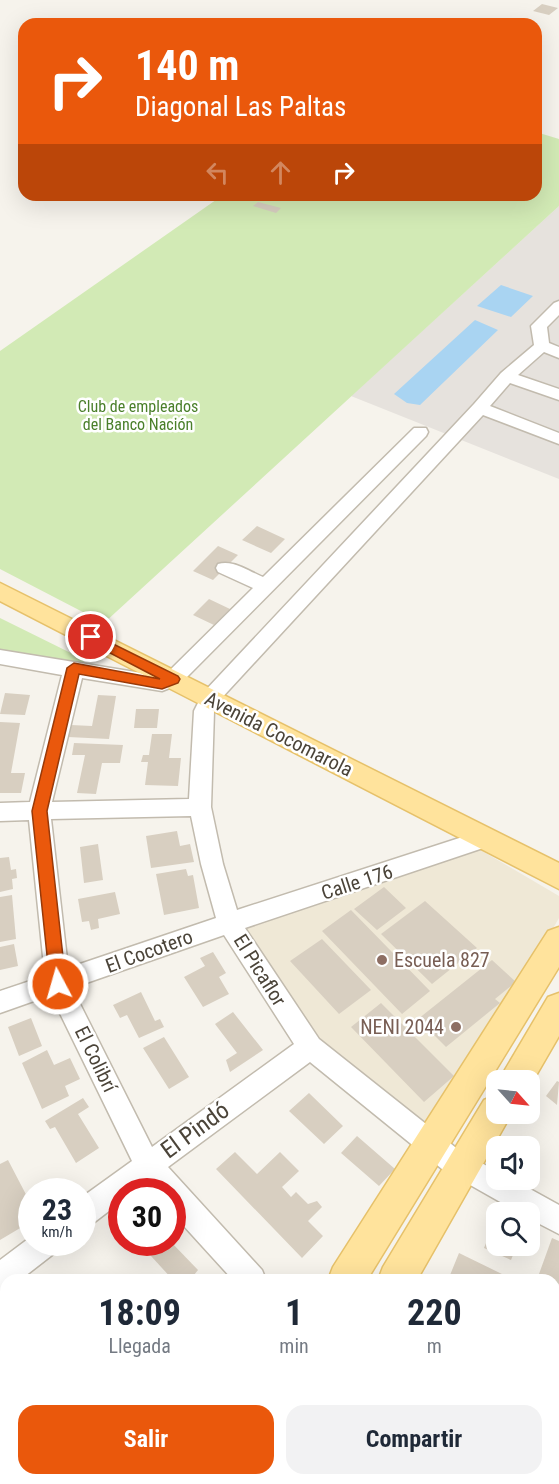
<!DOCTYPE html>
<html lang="es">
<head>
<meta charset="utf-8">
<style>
  :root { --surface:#fff; --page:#f2f2f3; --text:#1f2937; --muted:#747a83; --accent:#ea580c }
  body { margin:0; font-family:"Roboto Condensed",sans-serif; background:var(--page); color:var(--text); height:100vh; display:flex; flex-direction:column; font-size:22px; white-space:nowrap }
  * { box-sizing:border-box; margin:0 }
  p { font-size:20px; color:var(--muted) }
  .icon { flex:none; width:33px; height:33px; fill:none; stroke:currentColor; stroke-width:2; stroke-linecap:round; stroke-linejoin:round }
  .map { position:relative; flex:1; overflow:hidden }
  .drawer { position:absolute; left:0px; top:1274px; width:560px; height:212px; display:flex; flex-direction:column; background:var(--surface); border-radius:18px 18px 0 0; box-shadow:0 6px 24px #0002 }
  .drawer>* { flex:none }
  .guide { position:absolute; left:18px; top:18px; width:524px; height:183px; border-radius:18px; box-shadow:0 6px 24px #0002; background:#ea580c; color:#fff; overflow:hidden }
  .needle { width:39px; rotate:117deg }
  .controls { position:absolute; left:486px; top:1070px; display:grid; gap:12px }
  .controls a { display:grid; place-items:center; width:54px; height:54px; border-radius:12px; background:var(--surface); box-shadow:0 6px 24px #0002; font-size:30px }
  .speed { position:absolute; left:18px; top:1178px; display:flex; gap:12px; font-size:30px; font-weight:700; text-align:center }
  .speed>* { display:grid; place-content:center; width:78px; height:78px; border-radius:50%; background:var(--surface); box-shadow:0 6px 24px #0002; line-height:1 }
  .speed small { font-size:15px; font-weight:400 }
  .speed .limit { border:9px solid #d22; background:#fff; color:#111 }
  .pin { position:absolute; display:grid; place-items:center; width:51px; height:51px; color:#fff; margin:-26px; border:3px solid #fff; border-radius:50%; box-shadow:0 2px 6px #0007 }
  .me { position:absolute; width:66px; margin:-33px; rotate:354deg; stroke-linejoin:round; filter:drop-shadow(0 0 4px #0008) }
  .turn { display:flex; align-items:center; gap:21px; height:126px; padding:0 18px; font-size:27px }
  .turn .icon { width:78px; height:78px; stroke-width:2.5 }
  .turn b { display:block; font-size:42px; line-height:51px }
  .lanes { display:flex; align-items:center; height:57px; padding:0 18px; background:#0003; justify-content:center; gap:30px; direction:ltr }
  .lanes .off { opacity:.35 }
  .eta { display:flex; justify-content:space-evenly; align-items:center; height:102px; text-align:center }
  .eta b { font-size:36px; font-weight:700; line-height:42px }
  .cta { display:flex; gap:12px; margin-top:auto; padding:12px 18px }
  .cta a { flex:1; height:69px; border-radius:18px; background:var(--accent); color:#fff; font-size:24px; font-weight:700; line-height:69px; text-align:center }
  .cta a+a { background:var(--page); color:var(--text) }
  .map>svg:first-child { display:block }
  .industrial { fill:#e6e2dd }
  .education { fill:#efe8d6 }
  .green { fill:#d2eab5 }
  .water { fill:#a9d4f2 }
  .building { fill:#d8cfc1 }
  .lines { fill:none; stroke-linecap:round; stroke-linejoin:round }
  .minor-casing { stroke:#c2bbae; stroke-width:3 }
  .major-casing { stroke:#e6c16a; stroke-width:3 }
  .minor { fill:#fff; fill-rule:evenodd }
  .major { fill:#ffe39c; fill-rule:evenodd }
  .route { fill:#ea580c; stroke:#983908; stroke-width:1.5 }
  .education-dot { fill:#8d6e63; stroke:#fff; stroke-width:2 }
  .labels { text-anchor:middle; stroke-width:5; stroke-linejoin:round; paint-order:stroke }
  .far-park-label { font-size:16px; fill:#4a7f2a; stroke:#fff }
  .street-label { font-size:20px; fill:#4b4439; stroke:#fff }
  .education-label { font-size:20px; fill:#785e54; stroke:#fff; text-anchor:start }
  .near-street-label { font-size:24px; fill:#4b4439; stroke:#fff }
</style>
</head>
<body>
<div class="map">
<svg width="559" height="1484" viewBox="0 0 559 1484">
  <rect width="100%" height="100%" fill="#f6f3ec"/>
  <!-- industrial -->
  <path class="industrial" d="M559,206V479L351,396Z"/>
  <!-- education -->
  <path class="education" d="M472,845L559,896V918L514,996L418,1131L314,1040L229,923Z"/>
  <!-- green -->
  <path class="green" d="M536,132L559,139V206L104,623L0,569V351L223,195H536Z
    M0,618L85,660L80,665L0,650Z"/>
  <!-- water -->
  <path class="water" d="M501,285L533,296L511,317L477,306Z
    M475,320L498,330L420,405L407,403L394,394Z"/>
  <!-- building -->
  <path class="building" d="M542,4L558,8L549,15L533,11Z
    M258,202L281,208L276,213L253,206Z
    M257,526L285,539L271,553L242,540Z
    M218,546L238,555L213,580L193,571Z
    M209,599L230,609L214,625L193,615Z
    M5,693L30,695L25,715L0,714Z
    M98,695L116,696L109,739L68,737L71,725L92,726Z
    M136,709H159L157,728H134Z
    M0,722L20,723L11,773H25L21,793H0Z
    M152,734H172L169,758H181L178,786L145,785L148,762H141L143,755H149Z
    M74,743L123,745L120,763H102L96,794L77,793L85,755H72Z
    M177,831L180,846L190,844L194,862L151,868L146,836Z
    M98,844L103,880L84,883L80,847Z
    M9,857L11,870L16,869L17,878L12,879L13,889L0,892V858Z
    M186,869L188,876L193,875L199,908L164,915L156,874Z
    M384,887L406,908L377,930L354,909Z
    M115,892L120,914L98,919L99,928L91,930L89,921L82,922L78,899Z
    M12,895L16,939L0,942V897Z
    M425,901L477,948L432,984L381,934Z
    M351,910L430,991L402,1014L322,931Z
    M322,939L371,990L339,1014L290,961Z
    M14,944L18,966L0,970V947Z
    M213,952L226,973L219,977L229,994L203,1007L184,977L205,966L200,958Z
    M492,960L516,982L495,999L500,1003L446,1047L418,1019Z
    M141,992L155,1021L160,1019L164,1027L139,1038L127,1015L120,1018L113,1005Z
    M381,1003L454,1076L424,1102L351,1027Z
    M233,1012L263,1050L230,1072L226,1060L237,1053L215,1024Z
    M31,1018L42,1046L19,1056L8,1027Z
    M164,1037L189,1077L169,1089L143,1048Z
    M47,1050L54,1065L70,1058L80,1079L65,1086L69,1096L42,1109L22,1063Z
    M557,1081L559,1082L557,1105L546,1096Z
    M309,1093L343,1126L324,1144L289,1111Z
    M83,1098L89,1107L78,1114L99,1148L76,1163L55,1127L50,1129L45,1121Z
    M357,1136L395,1169L379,1186L341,1153Z
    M235,1152L257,1174L280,1152L299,1171L282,1187L291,1197L296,1192L308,1204L317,1201L322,1207L308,1221L323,1236L302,1258L216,1169Z
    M8,1160L32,1206V1221L0,1240V1164Z
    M494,1223L496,1224V1245H517L511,1260L484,1248Z
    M552,1238L559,1241V1284L539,1274Z
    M142,1242H171L198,1270L190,1280H173L140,1244Z
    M459,1253L504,1275L502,1280H448Z
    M6,1385V1436L0,1429V1391Z
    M554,1418L559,1421V1475L554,1472L558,1461L554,1459Z
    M322,1479H409L410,1480L407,1484H320Z
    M438,1479H477L475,1484H447Z"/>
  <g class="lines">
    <!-- minor casing -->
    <g class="minor-casing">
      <path id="minor" d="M559,301V315L547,327L549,343L559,347V358L544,352L518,375L559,389V400L510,383L490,406L559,433V444L483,415L218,702L214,711L211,807L223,864L237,910L484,830L492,833L495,839L492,845L245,928L319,1039L460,1151L496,1171V1179H512L559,1205V1234L530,1219V1212H518L442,1169L310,1062L168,1167L262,1270L266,1280H233L172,1213V1191H153L146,1183L136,1191H122V1201L92,1224L82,1227V1197L132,1161L51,995L0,1013V991L45,976L29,820L0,821V803L30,802L62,675L0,664V650L160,676L166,674L253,588L218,572L216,568L218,564C233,559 250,572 263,577L414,428H426L428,432L426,436L180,684L162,691L82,678L52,802L189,799L194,711L203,693L474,404L501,373L534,345L531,326L554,303ZM191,816L201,864L216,918L68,968L51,819ZM224,935L294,1044L152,1147L72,988Z
        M32,1236V1242H60L56,1252L20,1280H6L4,1289L6,1290V1322L0,1320V1260Z
        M559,1302V1341L554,1343V1304Z
        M148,1479H180L182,1484H150Z
        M475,1479H505L503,1484H473Z"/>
    </g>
    <!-- major casing -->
    <g class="major-casing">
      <path id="major" d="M0,583L559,863V889L0,601Z
        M559,927V967L367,1280H328L333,1267L548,931Z
        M559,993V1036L530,1086V1080H499L548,997Z
        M496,1095V1113H512L417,1280H378L383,1267L484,1100Z
        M198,1479H239L237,1484H196Z
        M254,1479H295L293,1484H252Z"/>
    </g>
    <!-- minor -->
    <use href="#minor" class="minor"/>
    <!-- major -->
    <use href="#major" class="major"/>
  </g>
  <!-- route -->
  <path class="route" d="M91,633L178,676L180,679L178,683L162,689L79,674L47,811L66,984L64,988L58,991L53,988L50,984L32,811L67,668L74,663L160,679L87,641L85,637L87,634Z"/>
  <!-- markers -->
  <g class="education-dot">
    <circle cx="382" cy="960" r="6"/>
    <circle cx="456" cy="1027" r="6"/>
  </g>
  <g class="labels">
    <!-- far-park labels -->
    <g class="far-park-label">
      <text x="138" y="412">Club de empleados<tspan x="138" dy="18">del Banco Nación</tspan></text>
    </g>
    <!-- street labels -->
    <g class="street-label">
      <text transform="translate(279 734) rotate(27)" y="7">Avenida Cocomarola</text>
      <text transform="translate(357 882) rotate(-18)" y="7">Calle 176</text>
      <text transform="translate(149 951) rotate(-20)" y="7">El Cocotero</text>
      <text transform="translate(260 970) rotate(58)" y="7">El Picaflor</text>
      <text transform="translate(96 1059) rotate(64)" y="7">El Colibrí</text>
    </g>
    <!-- education labels -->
    <g class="education-label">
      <text x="394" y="967">Escuela 827</text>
      <text x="444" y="1034" text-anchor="end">NENI 2044</text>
    </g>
    <!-- near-street labels -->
    <g class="near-street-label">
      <text transform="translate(195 1130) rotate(-36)" y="8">El Pindó</text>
    </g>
  </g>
</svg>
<div class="controls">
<a><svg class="needle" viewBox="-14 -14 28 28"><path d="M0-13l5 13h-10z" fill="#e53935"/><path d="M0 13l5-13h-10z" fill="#747a83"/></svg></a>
<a><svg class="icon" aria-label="sound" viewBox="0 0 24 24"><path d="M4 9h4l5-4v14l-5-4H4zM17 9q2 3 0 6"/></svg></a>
<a><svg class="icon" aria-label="search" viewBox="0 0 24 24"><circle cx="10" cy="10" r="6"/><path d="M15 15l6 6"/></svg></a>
</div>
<div class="speed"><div>23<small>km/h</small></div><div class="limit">30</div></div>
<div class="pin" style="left:91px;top:637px;background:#d93025"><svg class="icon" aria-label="arrive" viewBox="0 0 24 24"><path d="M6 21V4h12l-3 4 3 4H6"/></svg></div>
<svg class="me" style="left:58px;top:984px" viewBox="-20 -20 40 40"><circle r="17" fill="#ea580c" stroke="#fff" stroke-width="3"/><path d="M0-11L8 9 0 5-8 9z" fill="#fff"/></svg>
<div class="guide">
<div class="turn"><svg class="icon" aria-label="right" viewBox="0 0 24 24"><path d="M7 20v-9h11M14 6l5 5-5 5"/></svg><div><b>140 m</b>Diagonal Las Paltas</div></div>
<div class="lanes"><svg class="icon off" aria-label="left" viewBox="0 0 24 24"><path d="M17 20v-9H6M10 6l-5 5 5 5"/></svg><svg class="icon off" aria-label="ahead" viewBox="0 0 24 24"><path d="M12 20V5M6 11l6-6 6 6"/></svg><svg class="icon" aria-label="right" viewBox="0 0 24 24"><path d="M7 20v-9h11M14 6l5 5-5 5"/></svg></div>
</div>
<section class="drawer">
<div class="eta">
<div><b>18:09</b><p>Llegada</p></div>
<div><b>1</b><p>min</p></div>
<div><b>220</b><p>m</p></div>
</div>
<div class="cta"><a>Salir</a><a>Compartir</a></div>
</section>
</div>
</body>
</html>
